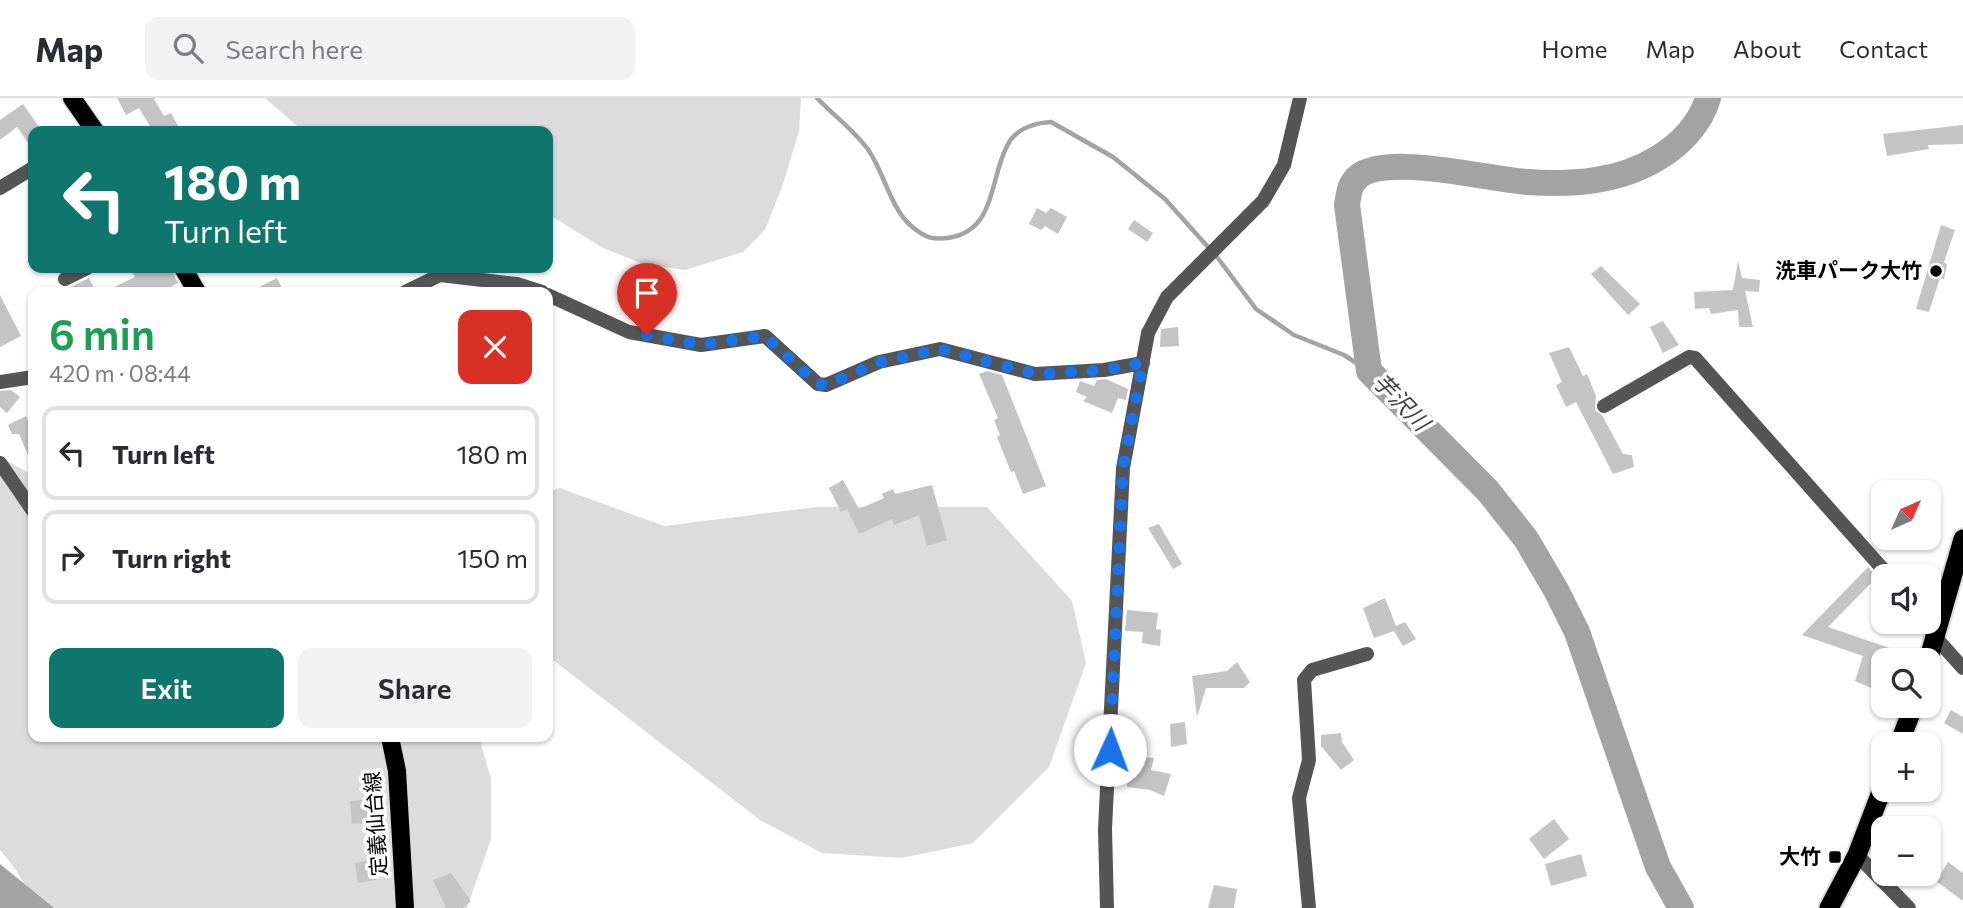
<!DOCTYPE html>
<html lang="en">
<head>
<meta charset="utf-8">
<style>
  :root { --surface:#fff; --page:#f2f2f3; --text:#2b2b33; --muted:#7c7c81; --line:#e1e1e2; --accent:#0f766e }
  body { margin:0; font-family:Commissioner,"Noto Sans JP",sans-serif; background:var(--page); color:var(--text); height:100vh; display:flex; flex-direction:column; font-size:26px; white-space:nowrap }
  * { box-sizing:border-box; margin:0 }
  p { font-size:23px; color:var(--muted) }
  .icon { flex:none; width:38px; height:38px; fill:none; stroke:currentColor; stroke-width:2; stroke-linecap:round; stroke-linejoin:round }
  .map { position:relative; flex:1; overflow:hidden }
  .side { position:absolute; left:28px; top:189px; width:525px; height:455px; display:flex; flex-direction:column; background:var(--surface); border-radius:14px; box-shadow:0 2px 5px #0004 }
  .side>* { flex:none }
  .guide { position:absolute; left:28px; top:28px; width:525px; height:147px; border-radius:14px; box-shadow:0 2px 5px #0004; background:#0f766e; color:#fff; overflow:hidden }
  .needle { width:46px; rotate:45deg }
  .tools { position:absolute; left:1871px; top:382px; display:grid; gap:14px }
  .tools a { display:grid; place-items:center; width:70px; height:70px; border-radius:14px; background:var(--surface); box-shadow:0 2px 5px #0004; font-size:35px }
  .pin { position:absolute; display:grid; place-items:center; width:60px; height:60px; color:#fff; margin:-72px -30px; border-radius:50% 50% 50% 0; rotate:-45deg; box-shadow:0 0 7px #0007 }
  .pin .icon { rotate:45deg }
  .me { position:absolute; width:77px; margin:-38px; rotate:2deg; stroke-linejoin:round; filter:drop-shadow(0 0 5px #0008) }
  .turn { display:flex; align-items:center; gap:24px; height:147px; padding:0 21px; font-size:32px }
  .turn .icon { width:91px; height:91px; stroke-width:2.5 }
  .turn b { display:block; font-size:49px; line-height:60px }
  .round { display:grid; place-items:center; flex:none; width:74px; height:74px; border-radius:14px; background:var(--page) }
  .head { display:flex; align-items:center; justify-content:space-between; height:119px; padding:0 21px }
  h1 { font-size:42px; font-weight:600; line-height:52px; color:#1e9e55 }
  .action { display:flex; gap:14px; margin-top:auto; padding:14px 21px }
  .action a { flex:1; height:80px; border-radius:14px; background:var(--accent); color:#fff; font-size:28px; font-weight:600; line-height:80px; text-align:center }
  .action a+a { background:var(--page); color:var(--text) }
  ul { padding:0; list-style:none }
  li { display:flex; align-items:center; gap:21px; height:94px; margin:0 14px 10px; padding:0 7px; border:4px solid var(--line); border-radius:14px }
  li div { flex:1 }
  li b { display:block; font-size:26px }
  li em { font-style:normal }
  header { display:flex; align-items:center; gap:42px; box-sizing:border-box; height:98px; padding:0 35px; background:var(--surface); border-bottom:2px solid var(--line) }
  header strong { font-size:33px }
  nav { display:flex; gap:38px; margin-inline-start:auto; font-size:24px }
  .search { width:490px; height:63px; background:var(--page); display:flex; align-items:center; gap:18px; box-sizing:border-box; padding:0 24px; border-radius:14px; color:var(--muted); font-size:26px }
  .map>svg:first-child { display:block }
  .green { fill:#dcdcdc }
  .water { fill:#a3a3a3 }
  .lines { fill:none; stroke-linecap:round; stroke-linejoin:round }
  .stream { stroke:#a3a3a3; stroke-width:4.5 }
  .river { stroke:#a3a3a3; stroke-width:26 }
  .building { fill:#c4c4c4 }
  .primary-casing { stroke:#dbdbdb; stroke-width:21 }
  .trunk-casing { stroke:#dbdbdb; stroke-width:23 }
  .minor { stroke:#555; stroke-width:14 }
  .primary { stroke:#000; stroke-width:18 }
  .trunk { stroke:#000; stroke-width:19 }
  .route { stroke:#1a73e8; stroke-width:12; stroke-dasharray:0 21.6 }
  .poi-dot { fill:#000; stroke:#fff; stroke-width:2.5 }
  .labels { text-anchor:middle; stroke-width:7; stroke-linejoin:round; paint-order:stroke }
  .poi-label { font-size:21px; font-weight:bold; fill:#000; stroke:#fff; text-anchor:end }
  .street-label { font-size:21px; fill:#000; stroke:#fff }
  .water-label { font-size:23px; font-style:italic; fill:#444; stroke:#fff }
</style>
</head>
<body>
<header>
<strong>Map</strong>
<div class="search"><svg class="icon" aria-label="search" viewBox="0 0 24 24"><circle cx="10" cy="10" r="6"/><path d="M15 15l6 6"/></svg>Search here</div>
<nav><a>Home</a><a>Map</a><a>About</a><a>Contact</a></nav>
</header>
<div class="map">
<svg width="1963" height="810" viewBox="0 0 1963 810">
  <rect width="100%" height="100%" fill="#fff"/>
  <!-- green -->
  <path class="green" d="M265,0H801L799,33L783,86L765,132L743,154L685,172L643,166L603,150L548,116V33H303Z
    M0,358L33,378V639H479L491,681V741L467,810H38L16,772L0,752Z
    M560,390L664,428L816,409H987L1072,503L1086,565L1049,669L973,745L902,760L822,755L760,722L548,558V394Z"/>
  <!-- water -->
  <path class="water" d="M0,766L54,810H0Z"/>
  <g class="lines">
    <!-- stream -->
    <path class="stream" d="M817,0C833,17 856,34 869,53C885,77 890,108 910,127C925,140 933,143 953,139C996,129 990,80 1007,48C1015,31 1034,25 1051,24L1113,59L1165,101L1217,159L1256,211L1294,237L1344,257L1369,273"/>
    <!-- river -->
    <path class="river" d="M1681,810L1658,769L1577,534L1556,492L1526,441L1488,393L1369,273L1347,107C1349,96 1349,86 1359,78C1389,55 1491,82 1528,84C1573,87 1619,84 1658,60C1680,47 1701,25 1708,0"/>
  </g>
  <!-- building -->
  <path class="building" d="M117,0H157L154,1L164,18L171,15L181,33H153L139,10L126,17Z
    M23,6L42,33H33V52L17,29L0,42V22Z
    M1963,27V46L1928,47L1929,51L1887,58L1883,36Z
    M1037,110L1046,115L1051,110L1067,119L1058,136L1045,128L1041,132L1029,126Z
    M1134,122L1153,135L1147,144L1128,131Z
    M1941,127L1955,132L1944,164L1947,167L1944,181L1940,180L1929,214L1916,211Z
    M1738,163L1742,180L1760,182L1759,194L1745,193L1753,229H1739L1738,212L1711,216L1709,210L1695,211L1694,194L1733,192Z
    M1601,168L1640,206L1628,217L1591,176Z
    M129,170H171L178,185L161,194H104L135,179Z
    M89,180L96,194H57L69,190Z
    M277,180L284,194H249Z
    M0,197L21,238L0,249Z
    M1663,223L1679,247L1663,255L1650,229Z
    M1178,229L1179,248L1160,249L1161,231Z
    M1569,249L1583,278L1587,276L1596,298L1595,312L1602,317L1623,356L1632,357L1634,369L1613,376L1576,304L1566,309L1556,287L1562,284L1549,255Z
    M987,273L1002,277L1046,388L1023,396L1014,373L1011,374L997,339L1000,337L994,322L998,320L979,276Z
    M1106,281L1128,291L1126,302L1118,300L1112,315L1083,303L1087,299L1076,294L1080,283L1094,288L1097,282Z
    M11,292L20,299L7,315L0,309V293Z
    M26,318L33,334V369L19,336H12L8,327Z
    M843,382L859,411L884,400L882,396L893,391L895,396L932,387L947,442L927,448L919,417L894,427L892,421L859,436L847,411L841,414L829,390Z
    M1159,426L1182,466L1173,471L1148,430Z
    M1868,469L1877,479L1828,529L1916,559L1883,562V595L1855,583L1863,558L1802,537Z
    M1385,500L1396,528L1405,524L1416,541L1403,548L1394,533L1374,540L1363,510Z
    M1127,512L1158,515L1156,531L1161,532L1160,548L1142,545L1143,534L1125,533Z
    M1237,564L1250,584L1244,590H1206L1197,619L1192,578L1227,573Z
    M1951,612L1963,619V636L1944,625Z
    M1185,624L1187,646L1171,649L1170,626Z
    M1341,635L1342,644L1354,662L1341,672L1321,648V637Z
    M1131,658L1154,660L1151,672L1171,676L1164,698L1150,692L1127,689Z
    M385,701L386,724L352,726L350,703Z
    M1554,721L1569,741L1544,761L1529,741Z
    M1581,756L1587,778L1551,788L1545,766Z
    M373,762L376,782L358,785L355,765Z
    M1948,764L1963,775V803L1936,783Z
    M451,775L471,803L463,810H446L433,782Z
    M1214,787L1237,791L1234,810H1208Z"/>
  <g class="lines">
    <!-- primary casing -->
    <g class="primary-casing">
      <path id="primary" d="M72,0L95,33
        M183,170L197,194
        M390,639L397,673L405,810"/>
    </g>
    <!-- trunk casing -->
    <g class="trunk-casing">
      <path id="trunk" d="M1928,563L1963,441
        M1899,646L1914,607
        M1829,810L1857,757L1883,689"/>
    </g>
    <!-- minor -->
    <path class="minor" d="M0,90L33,70
      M65,181L87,170
      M405,194L440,177L517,186L542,194
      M548,197L629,234L701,247L765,238L818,286L826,287L879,264L940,251L1035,276L1104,272L1143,265
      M0,284L33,279
      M1604,308L1689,259L1695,260L1889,478
      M0,365L33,413
      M1936,540L1963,570
      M1857,757L1909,810
      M1107,810L1105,731L1123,370L1148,235L1167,199L1263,103L1284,67L1300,0
      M1309,810L1299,700L1309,662L1304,582L1312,572L1367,556"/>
    <!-- primary -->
    <use href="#primary" class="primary"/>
    <!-- trunk -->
    <use href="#trunk" class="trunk"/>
  </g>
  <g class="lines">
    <!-- route -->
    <path class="route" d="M647,237L701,247L765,238L818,286L826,287L880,264L940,251L1035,276L1104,272L1143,265L1123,370L1110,652"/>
  </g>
  <!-- markers -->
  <g class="poi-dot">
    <circle cx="1936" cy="173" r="7"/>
    <rect x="1828" y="752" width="14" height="14" rx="3.5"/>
  </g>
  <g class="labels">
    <!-- poi labels -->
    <g class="poi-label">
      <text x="1922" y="180">洗車パーク大竹</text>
      <text x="1821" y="766">大竹</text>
    </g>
    <!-- street labels -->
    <g class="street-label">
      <text transform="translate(376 726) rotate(-94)" y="7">定義仙台線</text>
    </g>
    <!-- water labels -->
    <g class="water-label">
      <text transform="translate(1401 304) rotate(46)" y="8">芋沢川</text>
    </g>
  </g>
</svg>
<div class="tools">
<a><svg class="needle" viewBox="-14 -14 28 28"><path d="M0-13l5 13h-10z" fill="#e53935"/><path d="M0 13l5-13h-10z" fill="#7c7c81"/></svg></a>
<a><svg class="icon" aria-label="sound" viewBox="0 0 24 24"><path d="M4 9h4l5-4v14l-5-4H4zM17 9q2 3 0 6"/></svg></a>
<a><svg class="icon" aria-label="search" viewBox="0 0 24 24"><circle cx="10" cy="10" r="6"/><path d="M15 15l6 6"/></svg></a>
<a>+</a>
<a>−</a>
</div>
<div class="pin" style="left:647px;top:237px;background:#d93025"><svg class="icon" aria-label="arrive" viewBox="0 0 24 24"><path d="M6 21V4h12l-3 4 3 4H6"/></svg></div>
<svg class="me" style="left:1110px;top:652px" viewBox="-20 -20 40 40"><circle r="19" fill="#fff"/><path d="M0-13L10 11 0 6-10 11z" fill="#1a73e8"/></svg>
<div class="guide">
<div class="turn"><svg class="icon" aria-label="left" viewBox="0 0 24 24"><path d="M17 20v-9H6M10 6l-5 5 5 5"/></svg><div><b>180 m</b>Turn left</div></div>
</div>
<section class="side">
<div class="head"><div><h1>6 min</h1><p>420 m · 08:44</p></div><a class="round" style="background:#d93025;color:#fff"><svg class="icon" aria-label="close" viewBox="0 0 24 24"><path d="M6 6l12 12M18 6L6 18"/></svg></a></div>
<ul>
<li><svg class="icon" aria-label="left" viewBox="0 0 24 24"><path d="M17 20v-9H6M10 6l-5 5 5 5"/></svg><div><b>Turn left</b></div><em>180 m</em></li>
<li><svg class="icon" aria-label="right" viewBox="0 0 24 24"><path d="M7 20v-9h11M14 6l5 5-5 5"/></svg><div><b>Turn right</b></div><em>150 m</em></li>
</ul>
<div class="action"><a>Exit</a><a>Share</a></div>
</section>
</div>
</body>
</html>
